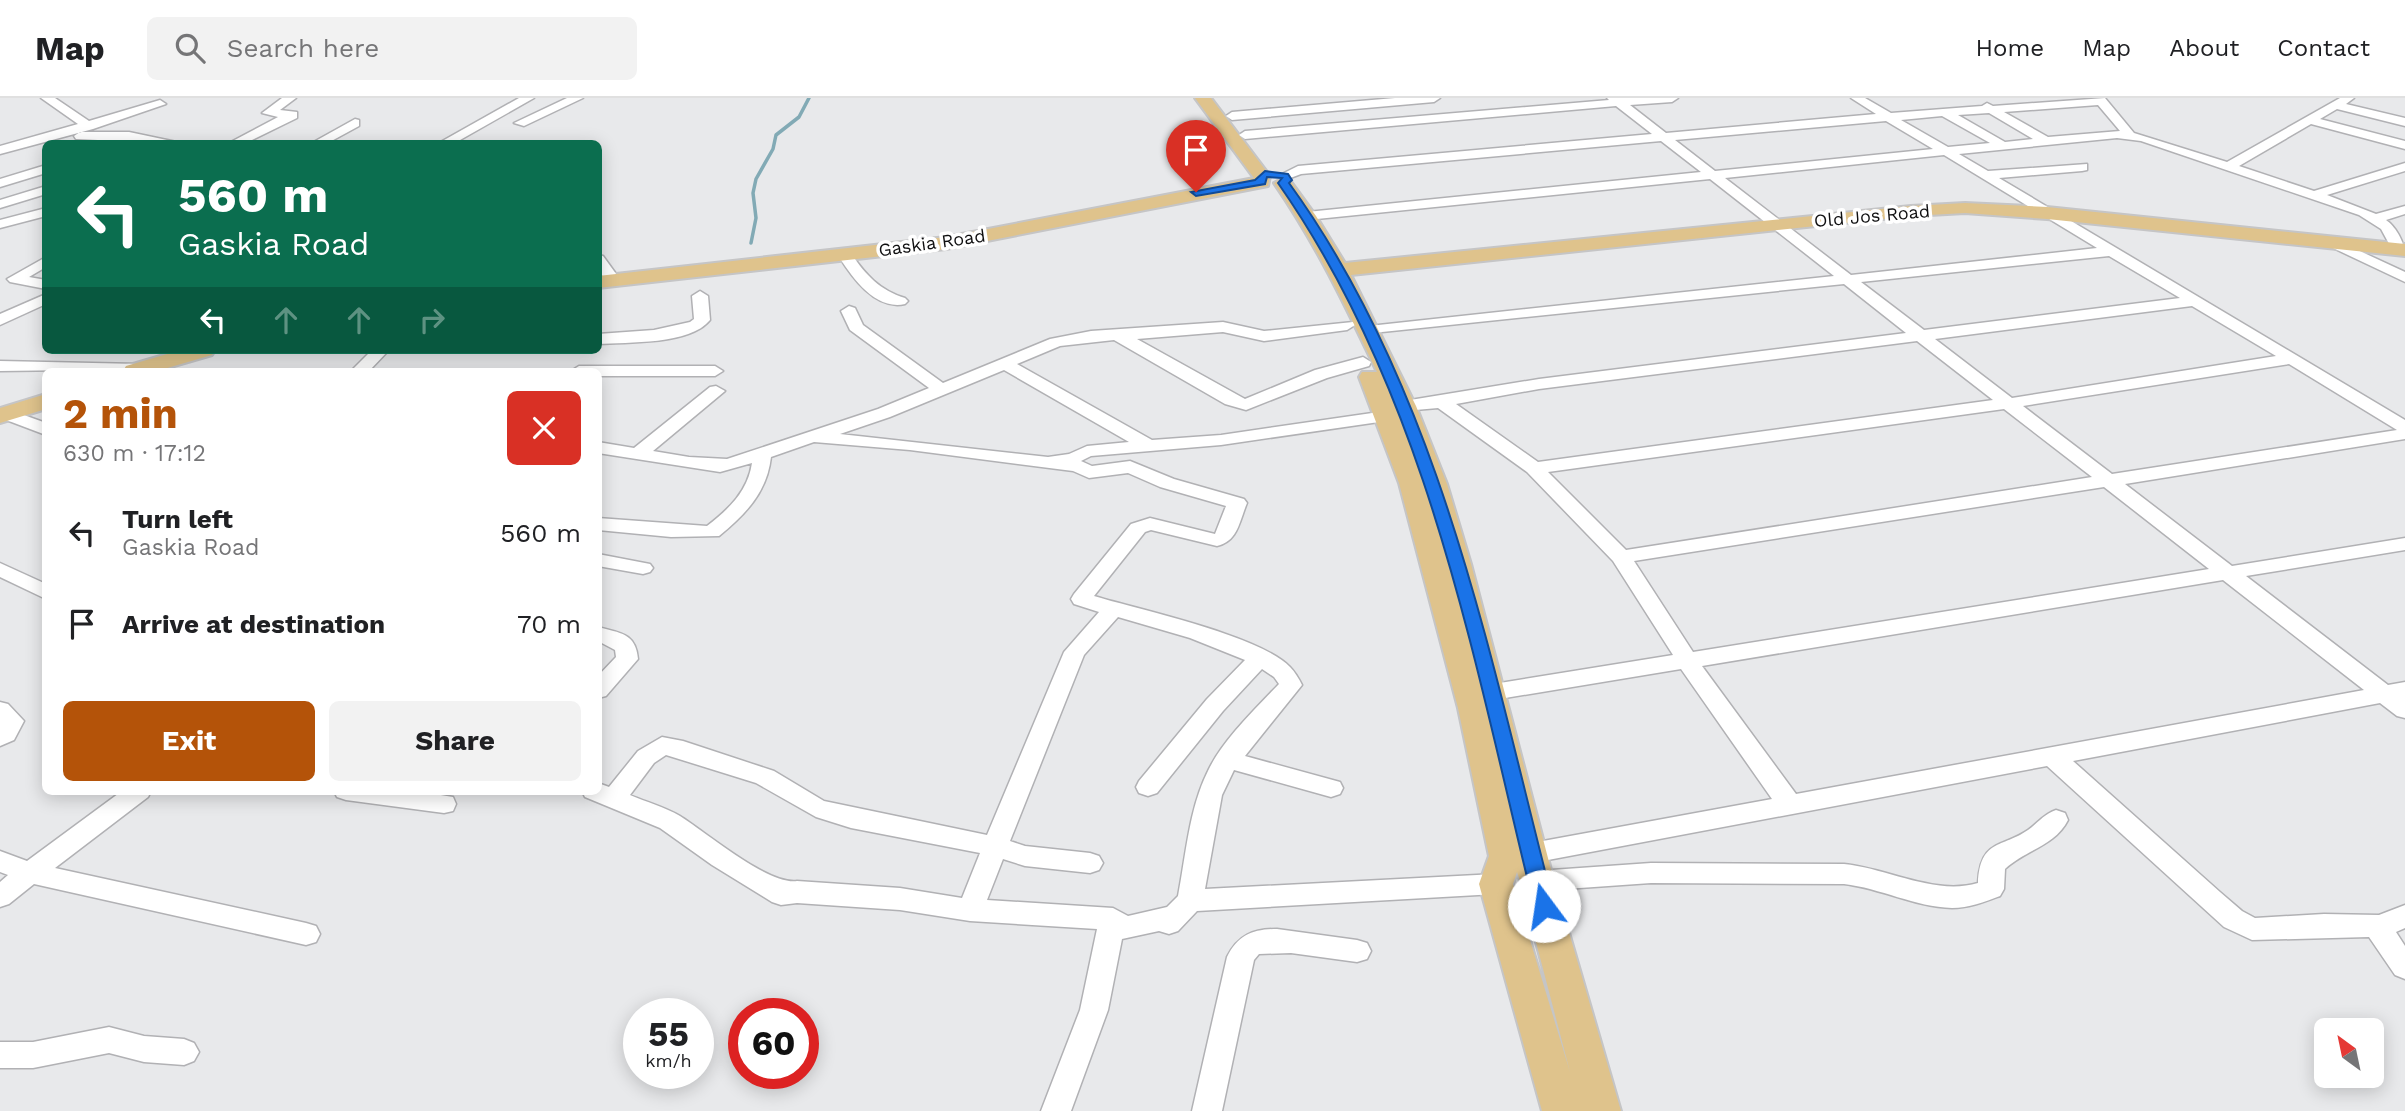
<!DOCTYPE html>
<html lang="en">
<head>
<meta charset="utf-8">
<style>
  :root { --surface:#fff; --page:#f2f2f2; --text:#202124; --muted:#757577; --line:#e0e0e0; --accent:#b45309 }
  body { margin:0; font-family:"Work Sans",sans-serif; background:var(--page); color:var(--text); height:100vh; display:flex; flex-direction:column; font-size:26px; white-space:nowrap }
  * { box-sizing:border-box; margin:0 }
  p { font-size:23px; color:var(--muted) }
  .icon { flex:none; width:38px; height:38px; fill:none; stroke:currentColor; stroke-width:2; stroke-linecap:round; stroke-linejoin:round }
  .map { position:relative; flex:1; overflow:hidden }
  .details { position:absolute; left:42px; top:270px; width:560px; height:427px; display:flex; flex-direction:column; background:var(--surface); border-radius:10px; box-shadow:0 4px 18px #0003 }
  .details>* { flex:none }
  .top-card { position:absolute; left:42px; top:42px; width:560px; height:214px; border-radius:10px; box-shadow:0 4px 18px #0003; background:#0b6e4f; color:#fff; overflow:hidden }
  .needle { width:46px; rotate:327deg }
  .tools { position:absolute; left:2314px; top:920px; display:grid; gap:14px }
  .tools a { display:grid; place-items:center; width:70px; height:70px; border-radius:10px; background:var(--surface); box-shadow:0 4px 18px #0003; font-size:35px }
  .speed { position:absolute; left:623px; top:900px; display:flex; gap:14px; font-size:35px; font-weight:700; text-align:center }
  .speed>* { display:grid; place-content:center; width:91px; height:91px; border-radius:50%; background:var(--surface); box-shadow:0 4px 18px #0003; line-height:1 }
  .speed small { font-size:18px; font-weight:400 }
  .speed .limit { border:10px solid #d22; background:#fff; color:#111 }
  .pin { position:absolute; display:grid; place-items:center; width:60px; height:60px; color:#fff; margin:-72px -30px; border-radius:50% 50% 50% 0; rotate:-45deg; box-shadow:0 0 7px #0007 }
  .pin .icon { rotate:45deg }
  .me { position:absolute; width:77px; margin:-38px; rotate:346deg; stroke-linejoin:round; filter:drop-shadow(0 0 5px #0008) }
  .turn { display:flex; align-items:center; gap:24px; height:147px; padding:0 21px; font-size:32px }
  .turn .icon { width:91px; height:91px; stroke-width:2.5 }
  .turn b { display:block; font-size:49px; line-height:60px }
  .lanes { display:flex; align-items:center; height:66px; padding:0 21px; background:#0003; justify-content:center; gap:35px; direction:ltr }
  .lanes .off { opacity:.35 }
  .round { display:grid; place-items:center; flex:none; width:74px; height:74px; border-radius:10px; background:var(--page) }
  .headline { display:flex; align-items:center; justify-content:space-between; height:119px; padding:0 21px }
  h1 { font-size:42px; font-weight:700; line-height:52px; color:var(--accent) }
  .cta { display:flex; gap:14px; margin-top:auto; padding:14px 21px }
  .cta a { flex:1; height:80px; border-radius:10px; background:var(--accent); color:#fff; font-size:28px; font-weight:700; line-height:80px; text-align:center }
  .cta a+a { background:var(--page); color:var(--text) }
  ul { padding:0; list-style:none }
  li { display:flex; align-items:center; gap:21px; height:91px; padding:0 21px }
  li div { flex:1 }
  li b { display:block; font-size:26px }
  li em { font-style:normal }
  header { display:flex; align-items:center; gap:42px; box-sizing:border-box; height:98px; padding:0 35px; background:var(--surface); border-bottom:2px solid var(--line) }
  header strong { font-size:33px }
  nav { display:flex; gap:38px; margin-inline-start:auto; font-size:24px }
  .search { width:490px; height:63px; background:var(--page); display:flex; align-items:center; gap:18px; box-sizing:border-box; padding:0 24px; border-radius:10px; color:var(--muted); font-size:26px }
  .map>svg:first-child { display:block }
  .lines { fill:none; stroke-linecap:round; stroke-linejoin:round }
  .stream { stroke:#82aab5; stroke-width:3.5 }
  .minor-casing { stroke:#b1b1b4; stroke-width:3 }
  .major-casing { stroke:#c5c5c6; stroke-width:4 }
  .minor { fill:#fff; fill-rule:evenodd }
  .major { fill:#dfc38c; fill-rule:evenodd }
  .route { fill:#1a73e8; stroke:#114b97; stroke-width:2 }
  .labels { text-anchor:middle; stroke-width:7; stroke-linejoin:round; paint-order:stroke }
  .far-street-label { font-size:18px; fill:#0f0f10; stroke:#fff }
</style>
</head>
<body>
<header>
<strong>Map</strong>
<div class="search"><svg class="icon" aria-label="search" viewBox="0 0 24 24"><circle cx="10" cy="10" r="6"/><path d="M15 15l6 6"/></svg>Search here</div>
<nav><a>Home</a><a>Map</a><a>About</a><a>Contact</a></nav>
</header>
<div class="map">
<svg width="2405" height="1013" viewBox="0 0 2405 1013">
  <rect width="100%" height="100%" fill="#e8e9eb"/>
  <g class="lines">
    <!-- stream -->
    <path class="stream" d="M751,145L756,120L753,95L756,81L773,51L776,37L799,19L809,0"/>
    <!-- minor casing -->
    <g class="minor-casing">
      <path id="minor" d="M41,0H55L89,23L160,2L166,6L93,31L0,56V48L78,26Z
        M282,0H296L280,12L297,14V20L244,46H227L278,19L262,15Z
        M519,0H534L453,46H437Z
        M567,0H583L524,28L514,25Z
        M1395,0H1440L1434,4L1232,22L1226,18L1232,14Z
        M1607,0H1678L1672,4L1630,7L1666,35L1876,16L1851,0H1865L1891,15L1982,8L1987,5L1993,8L2105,0L2134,35L2227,64L2340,0H2354L2346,6L2405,20V28L2337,11L2320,21L2405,43V51L2311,26L2239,68L2314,93L2405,65V73L2327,97L2376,116L2405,108V116L2386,122C2395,128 2405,144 2404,155H2394L2381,131L2359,117L2141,43L2117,40L1959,56L1988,73L2087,66V72L2082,73L1999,80L2405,322V341L2125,386L2232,468L2405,440V452L2246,478L2388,587L2405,584V620L2397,618L2380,605L2073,663L2220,794L2242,813L2255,820L2324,816L2379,817L2405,807V830L2396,834L2405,848V881L2395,877L2369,839L2252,842L2224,829L2047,668L1532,765L1523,762L1519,755L1523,748L1532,745L1772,701L1681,571L1475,605L1467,603L1464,597L1467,591L1475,589L1673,557L1613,463L1527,374L1438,310L1404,313L1395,308L1398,304L1539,281L1906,235L1844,186L1363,236L1361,233L1369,228L1834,178L1710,81L1307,122L1300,118L1307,114L1701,74L1661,43L1301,76L1285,82L1278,78L1298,68L1652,36L1616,8L1245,41L1239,37L1245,33L1609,2ZM2098,7L2120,33L2048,39L2004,14ZM1989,15L2033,41L2005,44L1958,17ZM1942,18L1990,45L1948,49L1901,22ZM1886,23L1933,51L1715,73L1675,42ZM1944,57L2097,150L1851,177L1725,80ZM2109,158L2180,200L1924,232L1861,184ZM2192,208L2276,258L2012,300L1935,241ZM1917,243L1993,302L1538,364L1456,306L1539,291ZM2289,266L2397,332L2112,376L2023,308ZM2004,311L2092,379L1626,452L1548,374ZM2104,389L2209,471L1693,554L1634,463ZM2223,482L2364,592L1796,696L1702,568Z
        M355,21L359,22V28L326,46H310Z
        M80,34H129L186,46L76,41L74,38Z
        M46,67V75L0,89V81Z
        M46,88V96L0,110V102Z
        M46,110V118L0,130V122Z
        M2336,142L2405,174V184L2331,149L2329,146Z
        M845,153L850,154C865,176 879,192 905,200L908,203L905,206C875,213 851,178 838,157Z
        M598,157L603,158L619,180L622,183L619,186H609L598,172Z
        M46,159V169L29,179L46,182V191L10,184L7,181Z
        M700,193L708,198L710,222C690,247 628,244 598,246V236L654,232L690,224L694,221L692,198Z
        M46,196V206L0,227V216Z
        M849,208L855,210L863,227L943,285L1050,241L1091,233L1223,224L1264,233L1353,224L1355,227L1347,232L1264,243L1223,234L1137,241L1245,301L1315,272L1363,259L1371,264L1369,268L1327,280L1246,312L1225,306L1114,242L1060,248L1017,266L1152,342L1221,337L1386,313L1392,314L1395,318L1386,323L1221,347L1091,358L1081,363L1092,368L1130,363L1174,381L1244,401L1247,405C1239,424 1238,443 1217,448L1151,432L1145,434L1094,498C1140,512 1259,537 1290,569C1295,574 1299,581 1302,587L1245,658L1340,684L1343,690L1340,696L1331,699L1234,672L1222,697L1205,791L1496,776L1505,779L1509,786L1505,793L1496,796L1197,813L1178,833L1169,836L1159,833L1122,841L1108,912L1071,1013H1041L1080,912L1097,831L970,823L900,812L797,805L781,807L772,804L712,767L660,730L585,699L582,693H598V685L609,689L638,653L662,639L683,643L774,673L824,703L987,737L1064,554L1099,514L1074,506L1071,501L1074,496L1131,426L1150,420L1215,436L1226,408L1160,389L1128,375L1089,380L1073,373L910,352L814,344L771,359C767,394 746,416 719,438L671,439L598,432V420L707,428C729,411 748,393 752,365L720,374L598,355V344L634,350L710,289L716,288L725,293L653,353L689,359L727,361L878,311L929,290L850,232L841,213ZM1004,272L1129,344L1087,348L1069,356L1048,359L840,336L890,319ZM1118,519L1190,540L1245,562L1207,601L1139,683L1136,689L1139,695L1148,698L1157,695L1223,613L1262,571L1274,579L1279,586C1256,610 1222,643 1208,673C1189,711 1186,757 1178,798L1167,809L1128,818L1113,810L987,802L1003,761L1025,768L1090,775L1099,772L1103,765L1099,758L1090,755L1025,748L1010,743L1084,557ZM666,657L756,685L816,719L851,730L980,755L962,800L900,790L797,783C768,787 707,735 680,718C665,709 646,704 630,697L654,665Z
        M372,252H389L369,273H351Z
        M0,263L139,266L147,271L0,273Z
        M579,268H715L723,273L715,278H598V273H571Z
        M7,311L46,325V337L1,320V312Z
        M598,456L650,466L653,470L650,474L643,476L598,468Z
        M0,465L46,486V501L0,479Z
        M598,529C620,535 636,535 638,561L606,598L598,600V578L616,559L615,552L598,543Z
        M0,604L8,606L24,623L14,642L0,648Z
        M122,693H151L148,699L55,770L306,825L316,828L320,836L316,844L306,847L34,786L9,806L0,809V784L8,777L0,774V753L27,763Z
        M334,693H416L453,699L456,706L453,713L444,715L346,702L337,699Z
        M2056,712L2065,715L2068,722C2055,748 2025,752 2005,771L2004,791L2000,798C1984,804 1969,810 1952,810C1915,809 1880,790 1844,786L1651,785L1537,793L1528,790L1524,783L1528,776L1537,773L1651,765L1844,766C1887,770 1935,798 1978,785C1980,741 2002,750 2028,732C2038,725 2044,716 2056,712Z
        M1277,831L1357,842L1367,845L1371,853L1367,861L1357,864L1291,855L1259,856L1254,862L1222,1013H1192L1227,859C1238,837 1253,831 1277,831Z
        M109,929L144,938L184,941L194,945L199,954L194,963L184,967L144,964L109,955L33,970H0V944H33Z"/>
    </g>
    <!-- major casing -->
    <g class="major-casing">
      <path id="major" d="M1195,0H1211L1270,78L1268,88L946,151L598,190V178L946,139L1254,80Z
        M1283,80L1289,81L1316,118L1345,165L1911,108L1965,105L2047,109L2405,146V158L2047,121L1965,115L1911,118L1351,177L1416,308L1447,386L1471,466L1554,783L1621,1013H1542L1479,786L1489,758L1458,610L1399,385L1359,279L1362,274H1377C1345,207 1316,146 1274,85ZM1517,774L1520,783L1570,974L1513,786Z
        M181,252H215L212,257L157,273H123L126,268Z
        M46,296V311L0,325V310Z"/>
    </g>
    <!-- minor -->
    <use href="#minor" class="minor"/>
    <!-- major -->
    <use href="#major" class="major"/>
  </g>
  <!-- route -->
  <path class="route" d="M1265,73L1288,76L1292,82L1289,85C1442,296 1490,562 1554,808L1551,814L1544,817L1537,814L1534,808C1473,560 1428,299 1278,85L1282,80L1267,79L1265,86L1196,98L1191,94L1255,82Z"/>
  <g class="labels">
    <!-- far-street labels -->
    <g class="far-street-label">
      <text transform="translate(1872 118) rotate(-5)" y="6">Old Jos Road</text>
      <text transform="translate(932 145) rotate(-8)" y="6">Gaskia Road</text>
    </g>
  </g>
</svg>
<div class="tools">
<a><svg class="needle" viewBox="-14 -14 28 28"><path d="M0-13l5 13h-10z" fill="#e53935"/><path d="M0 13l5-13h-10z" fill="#757577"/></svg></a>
</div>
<div class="speed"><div>55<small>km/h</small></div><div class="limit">60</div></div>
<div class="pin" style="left:1196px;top:94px;background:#d93025"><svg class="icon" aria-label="arrive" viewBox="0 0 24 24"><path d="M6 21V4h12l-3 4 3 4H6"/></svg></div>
<svg class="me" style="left:1544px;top:808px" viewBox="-20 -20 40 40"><circle r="19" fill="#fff"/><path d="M0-13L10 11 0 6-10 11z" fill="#1a73e8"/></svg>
<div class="top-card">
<div class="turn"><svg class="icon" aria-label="left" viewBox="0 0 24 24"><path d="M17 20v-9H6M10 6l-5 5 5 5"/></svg><div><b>560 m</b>Gaskia Road</div></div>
<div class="lanes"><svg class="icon" aria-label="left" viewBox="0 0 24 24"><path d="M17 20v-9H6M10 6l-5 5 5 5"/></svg><svg class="icon off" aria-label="ahead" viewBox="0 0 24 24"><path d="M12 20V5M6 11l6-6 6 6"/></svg><svg class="icon off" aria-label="ahead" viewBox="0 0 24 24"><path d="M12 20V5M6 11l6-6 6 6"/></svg><svg class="icon off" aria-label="right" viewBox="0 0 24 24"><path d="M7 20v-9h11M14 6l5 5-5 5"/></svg></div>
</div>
<section class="details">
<div class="headline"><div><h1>2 min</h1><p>630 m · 17:12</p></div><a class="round" style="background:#d93025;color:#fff"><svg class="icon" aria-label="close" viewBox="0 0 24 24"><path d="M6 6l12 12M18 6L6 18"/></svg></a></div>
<ul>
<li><svg class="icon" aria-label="left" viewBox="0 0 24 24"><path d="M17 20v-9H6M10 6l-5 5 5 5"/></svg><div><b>Turn left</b><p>Gaskia Road</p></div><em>560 m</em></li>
<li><svg class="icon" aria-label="arrive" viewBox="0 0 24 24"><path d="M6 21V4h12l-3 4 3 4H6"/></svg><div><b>Arrive at destination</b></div><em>70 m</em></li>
</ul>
<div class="cta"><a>Exit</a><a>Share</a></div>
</section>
</div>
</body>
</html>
